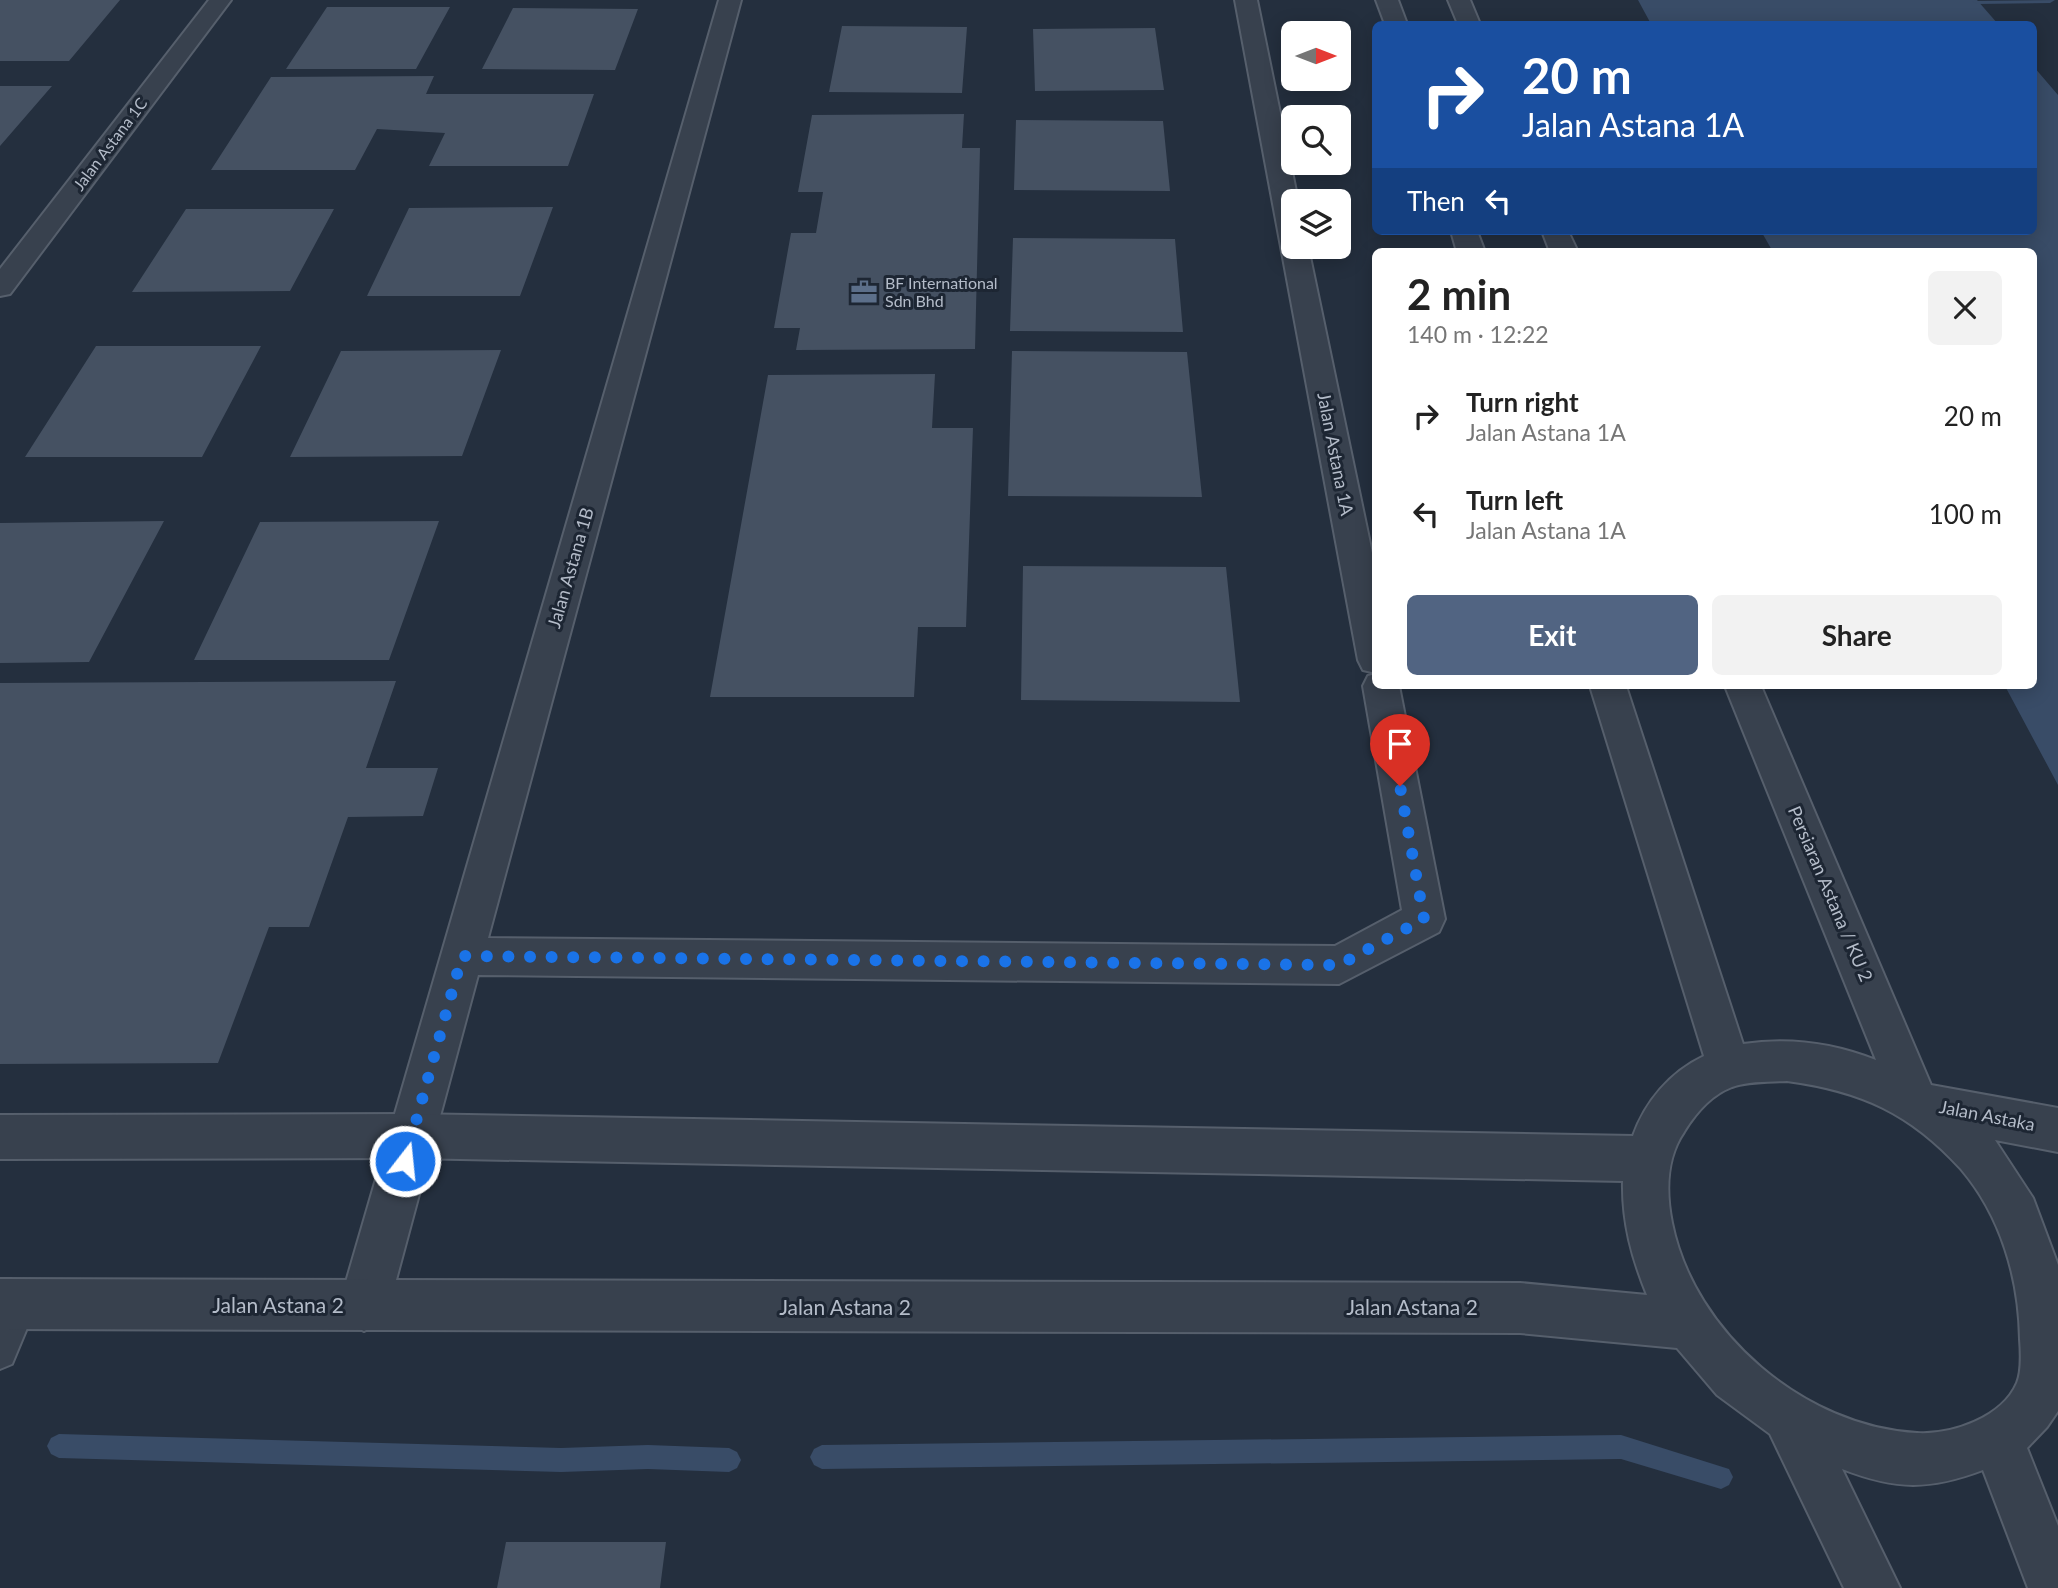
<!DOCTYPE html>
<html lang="en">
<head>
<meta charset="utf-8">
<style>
  :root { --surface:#fff; --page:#f2f2f2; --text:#222; --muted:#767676; --accent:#516482 }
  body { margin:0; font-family:Lato,sans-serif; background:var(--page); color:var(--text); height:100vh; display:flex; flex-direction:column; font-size:26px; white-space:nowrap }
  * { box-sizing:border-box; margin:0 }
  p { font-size:23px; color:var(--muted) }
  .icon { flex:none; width:38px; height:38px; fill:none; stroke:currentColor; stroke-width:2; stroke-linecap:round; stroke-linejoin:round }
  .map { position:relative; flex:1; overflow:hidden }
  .details { position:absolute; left:1372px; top:248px; width:665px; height:441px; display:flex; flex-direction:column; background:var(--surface); border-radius:10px; box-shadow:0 4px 18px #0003 }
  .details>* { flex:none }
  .banner { position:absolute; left:1372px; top:21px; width:665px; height:214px; border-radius:10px; box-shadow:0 4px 18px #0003; background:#1a4fa0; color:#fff; overflow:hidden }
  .needle { width:46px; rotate:90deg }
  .buttons { position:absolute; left:1281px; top:21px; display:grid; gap:14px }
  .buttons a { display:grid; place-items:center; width:70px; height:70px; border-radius:10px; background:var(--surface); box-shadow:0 4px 18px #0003; font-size:35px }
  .pin { position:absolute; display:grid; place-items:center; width:60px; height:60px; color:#fff; margin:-72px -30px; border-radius:50% 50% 50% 0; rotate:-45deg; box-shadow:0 0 7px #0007 }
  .pin .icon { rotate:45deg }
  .me { position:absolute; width:77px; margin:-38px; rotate:16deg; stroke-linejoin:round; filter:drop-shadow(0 0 5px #0008) }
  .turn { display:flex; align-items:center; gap:24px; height:147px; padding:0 35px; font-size:32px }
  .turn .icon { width:91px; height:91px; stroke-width:2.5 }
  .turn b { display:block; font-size:49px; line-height:60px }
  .then { display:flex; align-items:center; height:66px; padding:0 35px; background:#0003; gap:14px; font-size:26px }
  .round { display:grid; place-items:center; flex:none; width:74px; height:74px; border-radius:10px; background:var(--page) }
  .overview { display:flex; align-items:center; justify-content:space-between; height:119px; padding:0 35px }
  h1 { font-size:42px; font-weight:700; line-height:52px }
  .button { display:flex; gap:14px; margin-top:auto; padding:14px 35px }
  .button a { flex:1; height:80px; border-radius:10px; background:var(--accent); color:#fff; font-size:28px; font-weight:700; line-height:80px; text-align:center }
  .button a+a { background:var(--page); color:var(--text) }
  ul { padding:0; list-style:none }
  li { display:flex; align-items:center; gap:21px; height:98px; padding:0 35px }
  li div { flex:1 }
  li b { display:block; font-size:26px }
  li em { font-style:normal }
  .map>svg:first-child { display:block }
  .water { fill:#394c67 }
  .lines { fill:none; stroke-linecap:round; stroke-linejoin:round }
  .stream { fill:#394c67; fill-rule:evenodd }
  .building { fill:#455162 }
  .service-casing { stroke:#565f6c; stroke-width:4 }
  .minor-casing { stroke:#565f6c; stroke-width:4 }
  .tertiary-casing { stroke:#565f6c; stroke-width:4 }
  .service { fill:#38414e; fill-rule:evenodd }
  .minor { fill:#38414e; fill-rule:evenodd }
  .tertiary { fill:#38414e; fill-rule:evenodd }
  .route { stroke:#1a73e8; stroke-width:12; stroke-dasharray:0 21.6 }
  .labels { text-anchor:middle; stroke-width:6; stroke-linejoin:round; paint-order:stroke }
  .far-street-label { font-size:16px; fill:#b4bcc9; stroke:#1d2633 }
  .far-poi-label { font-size:16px; fill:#b4bcc9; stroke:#1d2633; text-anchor:start }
  .street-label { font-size:18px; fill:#b4bcc9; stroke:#1d2633 }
  .near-street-label { font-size:21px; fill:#b4bcc9; stroke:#1d2633 }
</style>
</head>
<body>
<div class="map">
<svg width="2058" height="1588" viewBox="0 0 2058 1588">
  <rect width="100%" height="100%" fill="#242f3e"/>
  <!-- water -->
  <path class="water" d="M1638,0H1977L1998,24H1651Z
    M2034,67L2058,95V785L2005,686H2034V252H1773L1761,231H2034Z"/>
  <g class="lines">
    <!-- stream -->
    <path class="stream" d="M2055,0L2050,3L1977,4L1972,1Z
      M59,1434L561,1448L648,1445L729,1448L737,1452L741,1460L737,1468L729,1472L648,1469L561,1472L59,1458L51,1454L47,1446L51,1438Z
      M1621,1435L1729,1469L1733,1477L1729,1485L1721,1489L1621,1459L822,1469L814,1465L810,1457L814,1449L822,1445Z"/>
  </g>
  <!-- building -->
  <path class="building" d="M0,0H120L69,61H0Z
    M327,7H450L416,69H286Z
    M513,8L638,9L615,70L482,69Z
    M842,26L967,27L962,93L829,92Z
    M1155,28L1164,90L1035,91L1033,29Z
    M434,76L426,94H594L568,166H429L445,133L377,129L355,170H211L271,77Z
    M0,86H52L0,146Z
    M964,114L962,148H980L975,349L796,350L800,328H774L791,233H816L823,192H798L812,115Z
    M1016,120L1163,121L1170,191L1014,190Z
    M553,207L520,296H367L409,208Z
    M186,209H334L290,291L132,292Z
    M1013,238L1175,239L1183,332L1010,331Z
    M96,346H261L202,457H25Z
    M501,350L462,456L290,457L341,351Z
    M1012,351L1187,352L1202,497L1008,496Z
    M935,374L932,428H973L966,627H918L914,697H710L768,375Z
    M164,521L89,662L0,663V523Z
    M439,521L389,660H194L260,522Z
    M1023,566L1226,567L1240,702L1021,700Z
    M396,681L366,768H438L423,816L348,817L309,927H269L218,1063L0,1064V683Z
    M506,1542H666L660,1588H497Z"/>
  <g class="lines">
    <!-- service casing -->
    <g class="service-casing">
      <path id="service" d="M20,1287L32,1292L37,1304L12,1364L0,1369V1311L8,1292Z"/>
    </g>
    <!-- minor casing -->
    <g class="minor-casing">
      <path id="minor" d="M209,0H231L10,294L0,296V269Z
        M719,0H741L488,938L1335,946L1402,910L1363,686L1368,676L1376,674V686H1399L1445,919L1439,932L1339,984L478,975L389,1306L381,1323L364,1331L347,1323L339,1306Z
        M1235,0H1257L1298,201H1293V247H1308L1376,572V673L1363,670L1358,660Z"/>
    </g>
    <!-- tertiary casing -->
    <g class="tertiary-casing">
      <path id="tertiary" d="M1376,0H1398L1407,24H1385Z
        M1448,0H1470L1480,24H1458Z
        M1451,231H1477L1485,252H1457Z
        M1542,231H1568L1578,252H1550Z
        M1590,686H1626L1743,1044C1790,1037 1833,1043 1876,1060L1725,686H1761L1931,1085L2058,1108V1152L1995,1140L2033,1198L2058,1265V1411L2047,1427L2027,1448L2058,1526V1588H2028L1983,1470C1930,1490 1896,1490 1842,1469L1900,1588H1844L1770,1434L1717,1395L1677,1348L1520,1333L0,1329V1279L1520,1283L1647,1295C1632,1258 1622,1222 1623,1181L411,1158L0,1159V1115L411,1114L1633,1136C1645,1102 1670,1072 1704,1056ZM1787,1081C1861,1091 1910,1113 1961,1169C2001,1216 2019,1278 2020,1339C2021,1352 2022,1371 2017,1383C2002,1418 1951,1435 1917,1433C1805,1427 1694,1333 1672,1223C1666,1193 1666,1158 1684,1132C1695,1114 1711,1095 1732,1087C1749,1081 1769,1082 1787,1081Z"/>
    </g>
    <!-- service -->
    <use href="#service" class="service"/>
    <!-- minor -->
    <use href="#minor" class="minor"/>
    <!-- tertiary -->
    <use href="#tertiary" class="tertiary"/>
  </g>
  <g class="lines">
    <!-- route -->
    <path class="route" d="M405,1161L462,956L1339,965L1424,919L1400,786"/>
  </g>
  <!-- icons -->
  <defs>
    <g id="office-bare" transform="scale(2.1)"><path d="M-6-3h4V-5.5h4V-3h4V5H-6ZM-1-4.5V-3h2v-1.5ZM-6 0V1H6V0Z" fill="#5c6f8a" stroke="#1d2633" stroke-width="2.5" paint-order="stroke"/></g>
  </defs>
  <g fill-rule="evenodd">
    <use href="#office-bare" x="864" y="292"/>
  </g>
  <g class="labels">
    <!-- far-street labels -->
    <g class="far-street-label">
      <text transform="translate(110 144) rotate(-53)" y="6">Jalan Astana 1C</text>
    </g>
    <!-- far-poi labels -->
    <g class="far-poi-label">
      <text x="885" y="289">BF International<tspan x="885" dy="18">Sdn Bhd</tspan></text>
    </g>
    <!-- street labels -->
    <g class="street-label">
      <text transform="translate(1335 454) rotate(79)" y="6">Jalan Astana 1A</text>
      <text transform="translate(571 568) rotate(-74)" y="6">Jalan Astana 1B</text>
      <text transform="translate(1830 894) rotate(67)" y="6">Persiaran Astana / KU 2</text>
      <text transform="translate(1987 1116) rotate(11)" y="6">Jalan Astaka</text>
    </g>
    <!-- near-street labels -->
    <g class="near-street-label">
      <text x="278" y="1313">Jalan Astana 2</text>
      <text x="845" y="1315">Jalan Astana 2</text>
      <text x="1412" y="1315">Jalan Astana 2</text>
    </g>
  </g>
</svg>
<div class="buttons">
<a><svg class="needle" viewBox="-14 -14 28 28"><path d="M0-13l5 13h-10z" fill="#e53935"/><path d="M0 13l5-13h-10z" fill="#767676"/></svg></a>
<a><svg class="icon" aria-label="search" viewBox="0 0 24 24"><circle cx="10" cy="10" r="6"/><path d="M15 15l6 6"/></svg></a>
<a><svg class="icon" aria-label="layers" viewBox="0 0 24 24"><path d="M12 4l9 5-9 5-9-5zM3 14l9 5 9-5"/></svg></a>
</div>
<div class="pin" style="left:1400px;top:786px;background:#d93025"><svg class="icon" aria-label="arrive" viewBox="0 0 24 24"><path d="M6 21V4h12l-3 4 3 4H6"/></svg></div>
<svg class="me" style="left:405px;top:1161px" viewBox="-20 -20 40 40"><circle r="17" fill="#1a73e8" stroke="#fff" stroke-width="3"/><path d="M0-11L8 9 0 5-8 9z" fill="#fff"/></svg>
<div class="banner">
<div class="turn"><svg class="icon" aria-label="right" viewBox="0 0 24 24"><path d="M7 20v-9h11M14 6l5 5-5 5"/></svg><div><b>20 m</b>Jalan Astana 1A</div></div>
<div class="then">Then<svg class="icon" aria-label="left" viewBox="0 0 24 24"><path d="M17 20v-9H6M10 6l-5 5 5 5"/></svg></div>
</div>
<section class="details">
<div class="overview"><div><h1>2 min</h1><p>140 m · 12:22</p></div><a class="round"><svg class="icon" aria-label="close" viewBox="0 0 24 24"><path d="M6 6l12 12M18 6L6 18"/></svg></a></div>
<ul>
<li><svg class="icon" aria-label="right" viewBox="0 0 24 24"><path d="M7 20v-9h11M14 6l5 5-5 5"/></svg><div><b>Turn right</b><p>Jalan Astana 1A</p></div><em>20 m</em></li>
<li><svg class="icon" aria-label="left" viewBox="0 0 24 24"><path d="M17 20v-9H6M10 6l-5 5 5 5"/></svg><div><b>Turn left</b><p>Jalan Astana 1A</p></div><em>100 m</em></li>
</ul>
<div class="button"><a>Exit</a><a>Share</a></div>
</section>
</div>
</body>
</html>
